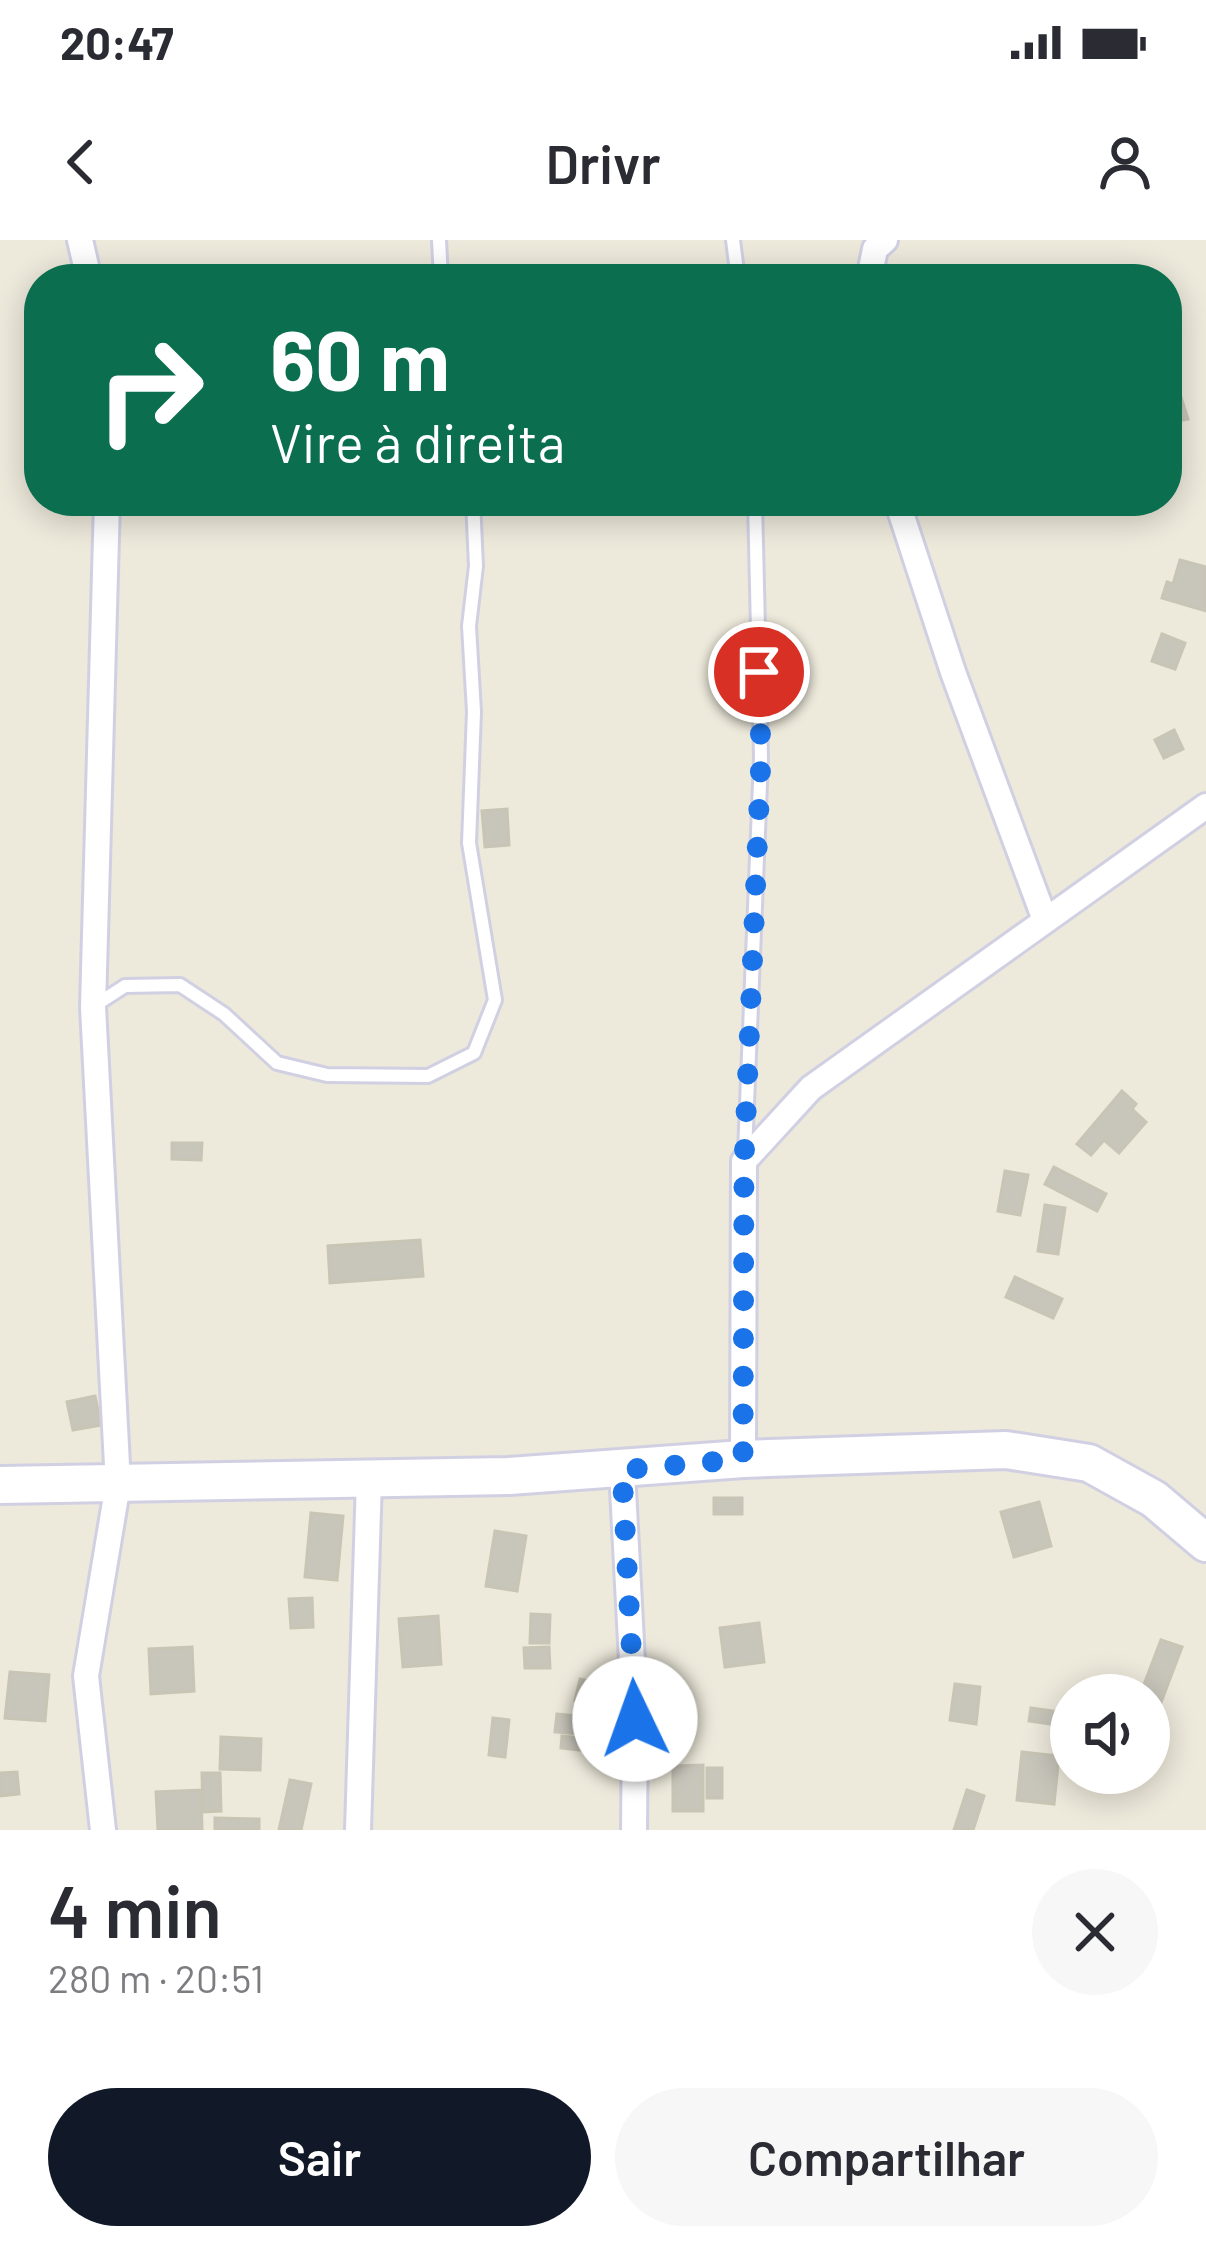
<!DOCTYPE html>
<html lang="pt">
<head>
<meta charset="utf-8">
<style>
  :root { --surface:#fff; --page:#f7f7f7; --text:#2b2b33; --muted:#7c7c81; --accent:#111827 }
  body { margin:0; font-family:Barlow,sans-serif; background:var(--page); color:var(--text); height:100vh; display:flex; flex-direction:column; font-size:45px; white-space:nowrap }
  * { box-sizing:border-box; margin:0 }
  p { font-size:39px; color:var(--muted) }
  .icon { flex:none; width:66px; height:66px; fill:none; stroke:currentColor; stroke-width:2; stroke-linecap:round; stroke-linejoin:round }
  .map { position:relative; height:1590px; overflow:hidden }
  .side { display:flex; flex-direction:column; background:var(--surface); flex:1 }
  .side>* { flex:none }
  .guide { position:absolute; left:24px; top:24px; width:1158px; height:252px; border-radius:48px; box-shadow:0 6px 30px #0003; background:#0b6e4f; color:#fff; overflow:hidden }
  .controls { position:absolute; left:1050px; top:1434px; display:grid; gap:24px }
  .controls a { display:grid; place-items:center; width:120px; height:120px; border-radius:50%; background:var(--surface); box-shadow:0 6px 30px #0003; font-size:60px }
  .pin { position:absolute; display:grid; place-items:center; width:102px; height:102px; color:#fff; margin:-51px; border:6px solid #fff; border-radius:50%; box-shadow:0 3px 12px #0007 }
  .me { position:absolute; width:132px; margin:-66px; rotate:357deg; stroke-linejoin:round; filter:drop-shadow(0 0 9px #0008) }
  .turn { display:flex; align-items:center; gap:42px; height:252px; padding:0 48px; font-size:54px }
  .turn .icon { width:156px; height:156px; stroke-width:2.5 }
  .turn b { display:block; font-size:84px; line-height:102px }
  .round { display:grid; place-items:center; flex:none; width:126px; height:126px; border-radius:63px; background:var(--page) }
  .headline { display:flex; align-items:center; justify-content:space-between; height:204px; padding:0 48px }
  h1 { font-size:72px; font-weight:600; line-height:90px }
  .primary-button { display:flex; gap:24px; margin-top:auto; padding:24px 48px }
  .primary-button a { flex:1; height:138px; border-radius:72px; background:var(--accent); color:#fff; font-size:48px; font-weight:600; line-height:138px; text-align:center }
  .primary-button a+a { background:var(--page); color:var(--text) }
  .status { display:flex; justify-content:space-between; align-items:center; height:84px; padding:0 60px; background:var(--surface); direction:ltr }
  .status svg { height:33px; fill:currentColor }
  header { display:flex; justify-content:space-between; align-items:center; height:156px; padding:0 48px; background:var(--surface); font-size:54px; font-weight:600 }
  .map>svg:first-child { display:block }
  .building { fill:#c8c5bb; stroke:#c8c5b5; stroke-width:3 }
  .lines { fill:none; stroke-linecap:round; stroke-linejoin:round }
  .lane-casing { stroke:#d1d0e3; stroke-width:18 }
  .street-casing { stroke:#d1d0e3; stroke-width:30 }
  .secondary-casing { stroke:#d1d0e3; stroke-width:42 }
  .lane { stroke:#fff; stroke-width:12 }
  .street { stroke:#fff; stroke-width:24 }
  .secondary { stroke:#fff; stroke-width:36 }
  .route { stroke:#1a73e8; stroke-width:21; stroke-dasharray:0 37.8 }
</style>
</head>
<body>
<div class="status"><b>20:47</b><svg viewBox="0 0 49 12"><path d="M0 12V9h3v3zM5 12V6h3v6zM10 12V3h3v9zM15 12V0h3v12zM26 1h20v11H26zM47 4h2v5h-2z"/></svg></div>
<header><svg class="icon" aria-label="back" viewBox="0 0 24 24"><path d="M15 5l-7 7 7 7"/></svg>Drivr<svg class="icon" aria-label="person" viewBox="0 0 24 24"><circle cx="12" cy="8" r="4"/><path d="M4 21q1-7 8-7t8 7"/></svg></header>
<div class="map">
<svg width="1206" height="1590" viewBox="0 0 1206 1590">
  <rect width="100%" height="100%" fill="#ede9db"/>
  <!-- building -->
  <path class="building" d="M1178,148L1188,179L1167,183V150Z
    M1180,320L1206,327V371L1162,358L1167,342L1173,344Z
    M1162,394L1185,403L1175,429L1152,421Z
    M1174,490L1183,509L1164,518L1155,500Z
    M507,569L509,605L485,607L482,571Z
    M1122,851L1136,864L1132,869L1146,882L1119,913L1104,900L1091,915L1077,904Z
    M172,903H202L201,920L172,919Z
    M1054,927L1106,954L1097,971L1045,944Z
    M1005,931L1028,935L1020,975L998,971Z
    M1045,965L1065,968L1058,1014L1038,1011Z
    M420,1000L423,1036L330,1043L328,1006Z
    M1015,1037L1062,1059L1053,1078L1006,1057Z
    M95,1156L101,1185L73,1190L67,1162Z
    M714,1258H742V1274H714Z
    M1039,1262L1051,1306L1014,1317L1001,1272Z
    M311,1273L343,1276L337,1340L305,1337Z
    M495,1291L526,1296L517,1351L486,1346Z
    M312,1358L313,1387L291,1388L289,1359Z
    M531,1374L550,1375L549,1403H530Z
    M438,1376L441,1424L403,1427L399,1379Z
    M759,1383L764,1422L725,1427L720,1388Z
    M1161,1400L1182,1407L1149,1494V1455H1140Z
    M192,1407L194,1451L151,1454L149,1409Z
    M549,1407L550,1428H525L524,1408Z
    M10,1432L49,1435L45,1481L5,1478Z
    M580,1439L619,1448L614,1468L575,1460Z
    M955,1444L980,1447L976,1484L950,1480Z
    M1068,1466L1071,1487L1029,1481L1031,1468L1067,1473Z
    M557,1474L607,1479L606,1496L555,1492Z
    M493,1478L509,1480L505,1517L489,1515Z
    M562,1496L598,1500L597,1512L561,1508Z
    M221,1497L261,1499L260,1530L220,1529Z
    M1022,1512L1059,1516L1054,1564L1017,1560Z
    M703,1525V1571H673V1526Z
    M707,1528H722V1558H707Z
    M17,1532L19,1554L0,1556V1533Z
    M202,1533H220L221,1571L203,1572Z
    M290,1540L311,1544L301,1590H279Z
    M201,1550L202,1590H158L156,1552Z
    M967,1550L984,1556L973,1590H954Z
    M215,1578L259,1579V1590H215Z"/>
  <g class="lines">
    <!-- lane casing -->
    <g class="lane-casing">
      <path id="lane" d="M439,0L441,39
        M733,0L738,39
        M94,766L125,746L180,745L224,774L277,823L327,835L428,836L474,813L495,760L469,603L474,472L469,386L476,326L473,261
        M745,913L761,518L755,261"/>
    </g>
    <!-- street casing -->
    <g class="street-casing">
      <path id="street" d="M80,0L89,39
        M869,39L875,9L885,0
        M897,261L953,432L1045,680
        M743,1219L744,921L811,848L1206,566
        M622,1230L635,1479L634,1590
        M103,1590L86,1436L118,1244L93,767L107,261
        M358,1590L369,1239"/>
    </g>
    <!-- secondary casing -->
    <g class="secondary-casing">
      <path id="secondary" d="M0,1245L509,1236L743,1219L1006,1210L1089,1223L1154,1259L1206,1303"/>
    </g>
    <!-- lane -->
    <use href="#lane" class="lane"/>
    <!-- street -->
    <use href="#street" class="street"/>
    <!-- secondary -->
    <use href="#secondary" class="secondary"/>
  </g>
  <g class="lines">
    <!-- route -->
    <path class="route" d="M635,1479L622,1230L743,1219L744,922L761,518L759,432"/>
  </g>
</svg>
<div class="controls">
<a><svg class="icon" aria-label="sound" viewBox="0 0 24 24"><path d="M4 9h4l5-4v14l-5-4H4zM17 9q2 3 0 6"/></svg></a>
</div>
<div class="pin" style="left:759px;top:432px;background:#d93025"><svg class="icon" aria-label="arrive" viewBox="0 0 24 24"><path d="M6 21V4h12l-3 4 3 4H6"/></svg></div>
<svg class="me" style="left:635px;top:1479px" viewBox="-20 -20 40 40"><circle r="19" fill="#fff"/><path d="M0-13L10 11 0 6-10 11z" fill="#1a73e8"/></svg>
<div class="guide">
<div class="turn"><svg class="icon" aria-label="right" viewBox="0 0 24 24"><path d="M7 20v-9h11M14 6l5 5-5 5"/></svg><div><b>60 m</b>Vire à direita</div></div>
</div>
</div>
<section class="side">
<div class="headline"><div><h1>4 min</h1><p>280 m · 20:51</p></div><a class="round"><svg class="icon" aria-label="close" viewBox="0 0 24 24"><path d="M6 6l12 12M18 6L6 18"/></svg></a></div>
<div class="primary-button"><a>Sair</a><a>Compartilhar</a></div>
</section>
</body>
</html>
